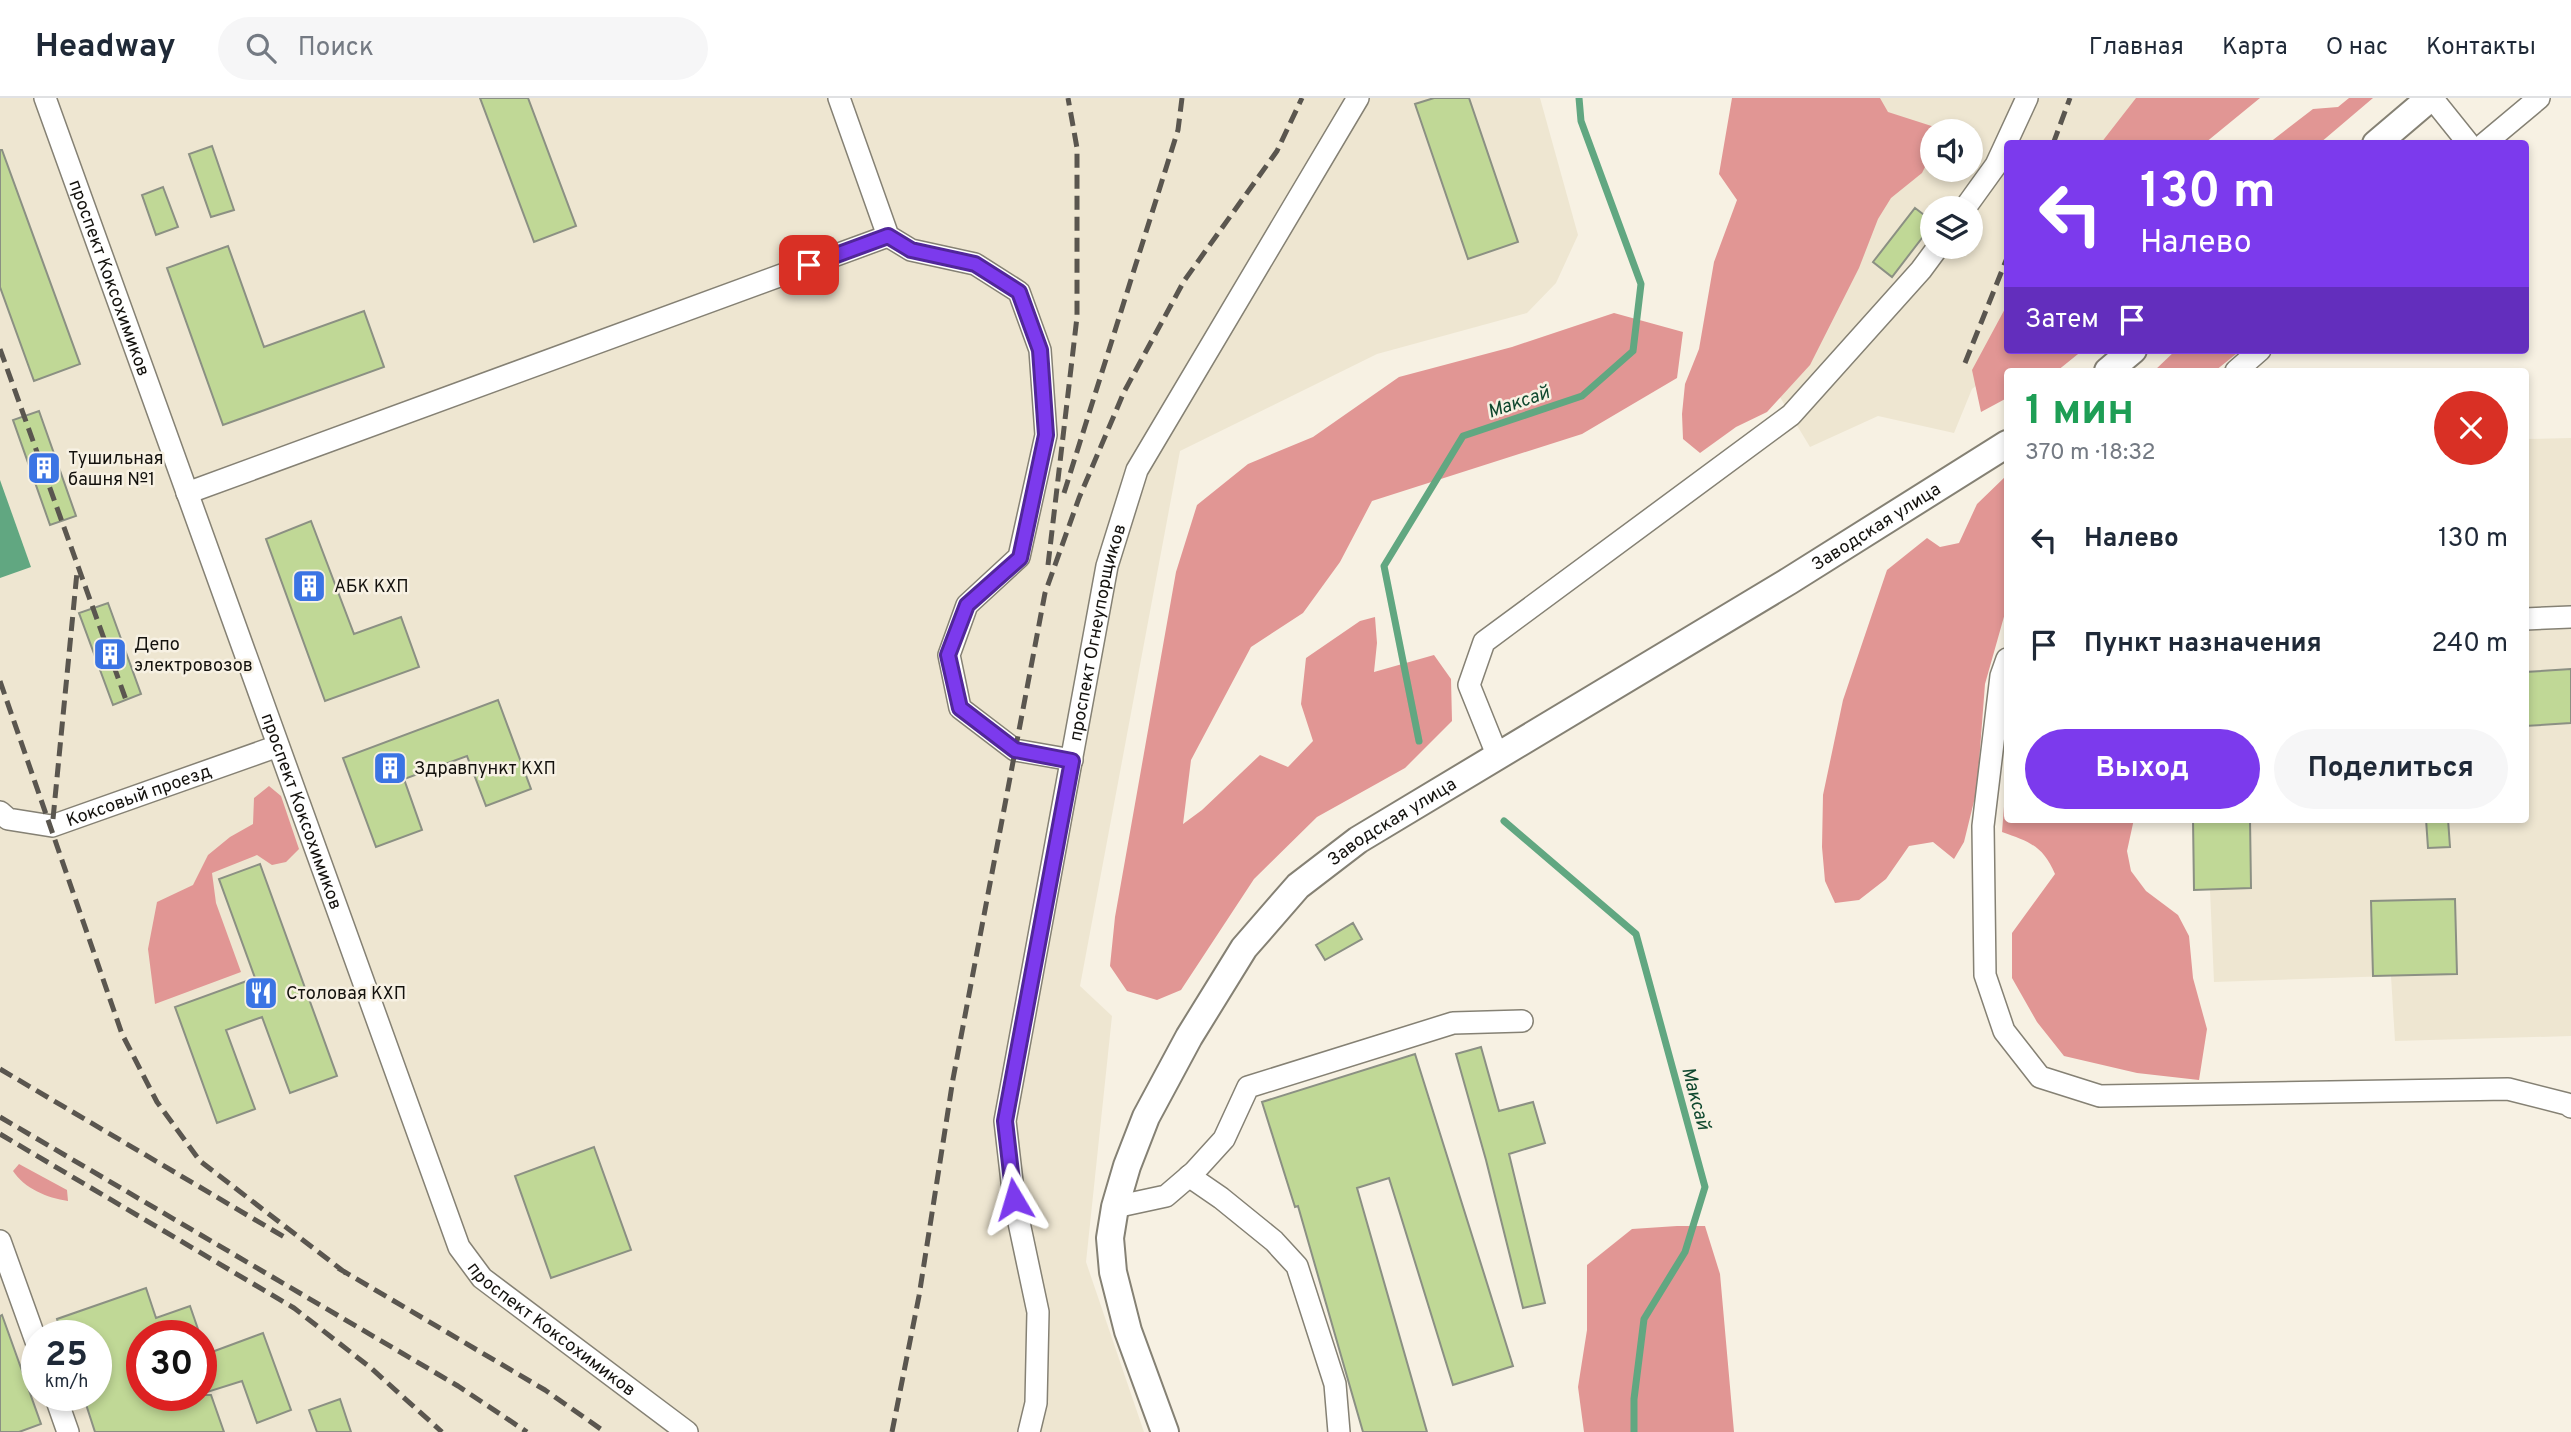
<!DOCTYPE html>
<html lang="ru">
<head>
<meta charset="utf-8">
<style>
  :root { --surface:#fff; --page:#f6f6f7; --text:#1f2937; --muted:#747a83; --line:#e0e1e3; --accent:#7c3aed }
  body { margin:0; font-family:Overpass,sans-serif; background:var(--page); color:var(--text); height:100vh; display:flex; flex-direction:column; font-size:26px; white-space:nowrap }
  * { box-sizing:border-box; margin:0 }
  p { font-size:23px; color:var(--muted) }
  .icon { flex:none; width:38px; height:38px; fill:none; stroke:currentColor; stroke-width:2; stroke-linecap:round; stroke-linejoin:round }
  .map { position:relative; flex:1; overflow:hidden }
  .details { position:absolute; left:2004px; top:270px; width:525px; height:455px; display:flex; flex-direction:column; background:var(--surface); border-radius:7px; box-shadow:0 4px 10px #0003 }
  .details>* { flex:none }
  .guide { position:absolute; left:2004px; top:42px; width:525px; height:214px; border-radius:7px; box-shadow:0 4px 10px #0003; background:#7c3aed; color:#fff; overflow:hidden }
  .buttons { position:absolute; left:1920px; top:21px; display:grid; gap:14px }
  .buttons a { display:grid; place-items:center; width:63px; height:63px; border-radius:50%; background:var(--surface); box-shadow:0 4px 10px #0003; font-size:35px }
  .speed { position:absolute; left:21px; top:1222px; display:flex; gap:14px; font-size:35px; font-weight:700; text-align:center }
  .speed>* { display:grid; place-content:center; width:91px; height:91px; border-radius:50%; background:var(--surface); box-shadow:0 4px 10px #0003; line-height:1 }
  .speed small { font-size:18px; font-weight:400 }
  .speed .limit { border:10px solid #d22; background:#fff; color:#111 }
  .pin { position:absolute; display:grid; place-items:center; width:60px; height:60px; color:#fff; margin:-30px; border-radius:14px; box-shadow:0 4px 10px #0006 }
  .me { position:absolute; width:77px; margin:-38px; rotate:353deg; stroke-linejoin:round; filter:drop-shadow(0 0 5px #0008) }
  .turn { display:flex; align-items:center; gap:24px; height:147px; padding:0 21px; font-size:32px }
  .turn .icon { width:91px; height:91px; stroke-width:2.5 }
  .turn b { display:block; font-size:49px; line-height:60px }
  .then { display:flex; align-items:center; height:66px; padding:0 21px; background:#0003; gap:14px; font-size:26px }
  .round { display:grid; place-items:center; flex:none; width:74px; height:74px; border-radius:37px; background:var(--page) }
  .summary { display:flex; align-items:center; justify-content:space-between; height:119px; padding:0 21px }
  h1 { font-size:42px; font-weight:700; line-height:52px; color:#1e9e55 }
  .primary-button { display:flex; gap:14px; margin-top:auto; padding:14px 21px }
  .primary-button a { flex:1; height:80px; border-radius:42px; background:var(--accent); color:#fff; font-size:28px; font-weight:700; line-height:80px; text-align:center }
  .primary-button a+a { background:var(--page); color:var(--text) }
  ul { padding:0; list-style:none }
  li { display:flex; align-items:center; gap:21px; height:105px; padding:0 21px }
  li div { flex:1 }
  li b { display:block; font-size:26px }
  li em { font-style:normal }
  header { display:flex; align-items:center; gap:42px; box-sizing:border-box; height:98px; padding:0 35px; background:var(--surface); border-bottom:2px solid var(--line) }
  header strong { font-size:33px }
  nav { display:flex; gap:38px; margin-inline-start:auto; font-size:24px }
  .search { width:490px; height:63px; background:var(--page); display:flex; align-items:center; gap:18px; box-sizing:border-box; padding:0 24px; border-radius:38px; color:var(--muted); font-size:26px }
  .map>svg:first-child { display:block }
  .built { fill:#eee6d1; fill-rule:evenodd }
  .forest { fill:#e19694 }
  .water { fill:#61a781 }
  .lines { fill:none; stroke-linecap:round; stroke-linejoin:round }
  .stream { stroke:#61a781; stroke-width:7 }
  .building { fill:#c0d896; stroke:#8b9083; stroke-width:2 }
  .minor-casing { stroke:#858174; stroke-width:24 }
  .major-casing { stroke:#858174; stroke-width:30 }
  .minor { stroke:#fff; stroke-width:21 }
  .major { stroke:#fff; stroke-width:26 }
  .rail { stroke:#5a564f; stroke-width:5; stroke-dasharray:14 7; stroke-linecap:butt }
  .route-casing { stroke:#51269a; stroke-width:18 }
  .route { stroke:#7c3aed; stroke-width:12 }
  .labels { text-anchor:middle; stroke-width:5; stroke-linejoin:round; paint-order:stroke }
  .street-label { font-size:18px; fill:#14120e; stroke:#f7f1e3 }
  .poi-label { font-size:18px; fill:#14120e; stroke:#f7f1e3; text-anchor:start }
  .water-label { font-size:19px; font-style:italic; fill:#0e472d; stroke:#f7f1e3 }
</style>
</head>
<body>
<header>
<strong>Headway</strong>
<div class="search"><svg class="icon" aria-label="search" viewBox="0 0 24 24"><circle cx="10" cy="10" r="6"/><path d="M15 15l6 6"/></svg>Поиск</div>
<nav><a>Главная</a><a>Карта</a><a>О нас</a><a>Контакты</a></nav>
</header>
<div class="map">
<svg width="2571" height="1334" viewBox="0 0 2571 1334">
  <rect width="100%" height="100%" fill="#f7f1e3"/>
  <!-- built -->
  <path class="built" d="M0,0H1540L1578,137L1556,185L1527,215L1377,256L1180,353L1080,888L1112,918L1086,1164L1144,1334H0ZM37,1237H96V1297H37ZM142,1237H201V1297H142Z
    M1767,0H2252L2199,45L2007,46V252L2002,267L1972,291L1954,335L1878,318L1810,349L1729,214ZM1932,33H1970V72H1932ZM1932,110H1970V149H1932Z
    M2571,340V938L2395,943L2391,878L2214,884L2210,792H2194L2193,721H2525V341Z"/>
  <!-- forest -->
  <path class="forest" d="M1732,0H1880L1888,14L1944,32L1932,33V55L1922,75L1891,100L1878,121L1859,170L1810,267L1767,314L1736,329L1700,355L1683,341L1682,316L1685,286L1699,251L1714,164L1737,102L1719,76Z
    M2136,0H2260L2205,45H2101Z
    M2349,0H2373L2320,45H2269L2313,11L2338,9Z
    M2007,207V252H2083L2057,273H2007V300L1981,314L1972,272Z
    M1614,215L1683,234L1677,280L1582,336L1372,403L1340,464L1303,515L1251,549L1191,662L1183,726L1202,712L1260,657L1288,669L1313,643L1301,606L1306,560L1360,523L1375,519L1377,545L1374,574L1434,557L1451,581L1452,623L1405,670L1317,719L1254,781L1181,892L1157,902L1127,893L1110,868L1115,819L1176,474L1197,407L1248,366L1313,339L1399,279L1512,249Z
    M2176,252H2241L2215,273H2154Z
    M2007,377V508L1985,586L1977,691L1964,744L1954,761L1933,744L1909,748L1886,781L1859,802L1835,805L1825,783L1822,749L1823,697L1843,602L1887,472L1927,440L1940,449L1959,445L1977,406Z
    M2007,671V721H2134L2127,753L2131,773L2146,793L2178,817L2189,838L2193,880L2207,931L2199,982L2137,975L2064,958L2037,924L2012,880V835L2055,776C2043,748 2030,744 2002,734Z
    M269,688L281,698L299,751L286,764L272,767L257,757L212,775L216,805L241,874L155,906L148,851L157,804L193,787L208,757L230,739L253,726L254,700Z
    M19,1066L67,1092L68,1103C47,1100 24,1090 13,1073Z
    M1677,1128H1705L1720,1176L1734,1334H1584L1578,1289L1587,1232V1167L1632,1131Z"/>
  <!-- water -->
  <path class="water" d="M0,382L31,469L0,480Z"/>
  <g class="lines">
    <!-- stream -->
    <path class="stream" d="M1419,643L1384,468L1463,338L1582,298L1633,253L1641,186L1581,23L1579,0
      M1504,723L1636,836L1705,1089L1685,1154L1644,1221L1634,1301V1334"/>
  </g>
  <!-- building -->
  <path class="building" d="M480,0H528L576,128L534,144Z
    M1434,0H1469L1518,144L1468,161L1415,6Z
    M212,48L234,112L211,119L189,56Z
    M0,52H2L80,266L34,283L0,189Z
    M163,89L178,129L156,137L142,97Z
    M1915,110L1932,123V127L1892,179L1873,164Z
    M228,148L264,249L364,213L384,269L223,327L167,170Z
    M39,313L76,418L50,427L13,322Z
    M311,423L354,536L401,519L419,569L325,603L266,441Z
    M108,505L141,596L113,607L79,515Z
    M2571,571V625L2525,628V574Z
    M498,602L531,691L486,708L467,658L404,681L422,732L376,749L343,660Z
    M2193,721H2250L2251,790L2194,792Z
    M2426,721H2448L2450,749L2428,750Z
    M260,766L337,978L290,995L262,919L226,932L255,1011L217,1025L175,909L255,880L219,781Z
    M2455,801L2457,876L2373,878L2371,803Z
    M1353,825L1362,841L1325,862L1316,847Z
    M1481,949L1499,1013L1533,1004L1545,1045L1509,1056L1545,1205L1523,1210L1486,1062L1456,956Z
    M1415,956L1513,1268L1453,1287L1389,1080L1357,1090L1427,1334H1363L1298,1108L1295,1109L1262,1004Z
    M594,1049L631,1152L551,1180L515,1078Z
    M146,1190L156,1220L190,1208L200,1237H142V1297H211L224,1334H95L83,1297H96V1237H62L57,1221Z
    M2,1217L41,1326L19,1334H0V1218Z
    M263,1235L291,1312L257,1325L242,1283L201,1296V1258Z
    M340,1301L351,1334H317L309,1312Z"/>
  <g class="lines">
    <!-- minor casing -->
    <g class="minor-casing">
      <g id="minor">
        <path id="s1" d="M45,0L459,1149L482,1180L687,1334"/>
        <path d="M839,0L888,138L911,152L975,166L1019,194L1040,252L1046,337L1019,459L967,507L949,557L960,610L1015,652L1072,662"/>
        <path d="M2432,0L2469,46"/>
        <path d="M2484,46L2539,0"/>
        <path d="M1965,110L1996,67L2027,0"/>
        <path d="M2236,273L2260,252"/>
        <path d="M187,395L888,138"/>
        <path d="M2525,521L2571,519"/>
        <path d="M2007,561L2001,578L1983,728L1985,877L2004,933L2040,979L2100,998L2508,991L2567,1006L2571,1009"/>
        <path d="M1498,659L1469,587L1484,544L1791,317L1921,172L1938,149"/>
        <path id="s2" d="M0,714L8,721L52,728L278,648"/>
        <path d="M1189,1078L1221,1100L1274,1143L1297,1168L1335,1286L1339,1334"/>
        <path d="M1115,1109L1166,1098L1194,1074L1224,1041L1248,989L1453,925L1522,923"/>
        <path d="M0,1143L37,1246"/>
        <path d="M55,1297L68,1334"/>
        <path id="s3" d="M1029,1334L1036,1305L1038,1214L1014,1101L1005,1023L1107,468L1137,372L1358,0"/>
      </g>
    </g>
    <!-- major casing -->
    <g class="major-casing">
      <g id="major">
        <path d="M2376,46L2430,0"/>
        <path d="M2108,273L2133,252"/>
        <path id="s4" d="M1165,1334L1128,1233L1113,1174L1110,1140L1115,1109L1127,1068L1146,1019L1189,939L1244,850L1298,788L1358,742L1789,483L2007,346"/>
      </g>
    </g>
    <!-- minor -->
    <use href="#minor" class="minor"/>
    <!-- major -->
    <use href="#major" class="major"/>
    <!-- rail -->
    <path class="rail" d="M2053,46L2070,0
      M0,251L126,602
      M1965,265L2007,160
      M1064,395L1178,32L1182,0
      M1048,467L1077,219V50L1068,0
      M0,583L122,936L157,1004L200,1063L347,1176
      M53,721L77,474
      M0,971L286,1140
      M0,1019L458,1288L527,1334
      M0,1036L294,1210L371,1270L442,1334
      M338,1170L545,1292L605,1334
      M892,1334L919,1198L953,981L1045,495L1079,400L1124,294L1184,183L1277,53L1302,0"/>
  </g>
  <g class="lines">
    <!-- route casing -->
    <g class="route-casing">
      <path id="route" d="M809,167L888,138L911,152L975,166L1019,194L1040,252L1046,337L1020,460L967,507L948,557L960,610L1015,652L1072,663L1005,1023L1014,1101"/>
    </g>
    <!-- route -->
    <use href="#route" class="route"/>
  </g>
  <!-- icons -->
  <defs>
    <g id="building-square" transform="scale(1.75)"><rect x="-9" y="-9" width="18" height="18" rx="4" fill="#3b74e4" stroke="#f7f1e3"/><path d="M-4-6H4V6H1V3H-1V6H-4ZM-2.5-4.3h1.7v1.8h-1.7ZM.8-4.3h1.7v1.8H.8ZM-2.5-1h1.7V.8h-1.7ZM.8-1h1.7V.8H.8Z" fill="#fff"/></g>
    <g id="restaurant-square" transform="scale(1.75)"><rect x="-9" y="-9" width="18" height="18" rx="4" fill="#3b74e4" stroke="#f7f1e3"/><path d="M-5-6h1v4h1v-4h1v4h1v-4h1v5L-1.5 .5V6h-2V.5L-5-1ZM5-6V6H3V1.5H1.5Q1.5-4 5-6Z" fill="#fff"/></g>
  </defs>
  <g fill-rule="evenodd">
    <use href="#building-square" x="44" y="370"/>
    <use href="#building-square" x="309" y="488"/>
    <use href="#building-square" x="110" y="556"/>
    <use href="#building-square" x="390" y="670"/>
    <use href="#restaurant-square" x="261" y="895"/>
  </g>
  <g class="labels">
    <!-- street labels -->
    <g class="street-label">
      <text dy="6" stroke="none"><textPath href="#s1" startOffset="191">проспект Коксохимиков</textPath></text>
      <text dy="6" stroke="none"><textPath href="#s4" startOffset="1288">Заводская улица</textPath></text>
      <text dy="6" stroke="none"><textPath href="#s3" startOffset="812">проспект Огнеупорщиков</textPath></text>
      <text dy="6" stroke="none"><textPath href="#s2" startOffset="147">Коксовый проезд</textPath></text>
      <text dy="6" stroke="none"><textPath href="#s1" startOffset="758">проспект Коксохимиков</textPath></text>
      <text dy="6" stroke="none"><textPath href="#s4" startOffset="721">Заводская улица</textPath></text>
      <text dy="6" stroke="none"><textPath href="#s1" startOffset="1346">проспект Коксохимиков</textPath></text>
    </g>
    <!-- poi labels -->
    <g class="poi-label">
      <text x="68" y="366">Тушильная<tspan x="68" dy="21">башня №1</tspan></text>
      <text x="334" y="494">АБК КХП</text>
      <text x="134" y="552">Депо<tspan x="134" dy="21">электровозов</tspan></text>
      <text x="414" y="676">Здравпункт КХП</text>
      <text x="286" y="901">Столовая КХП</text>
    </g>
    <!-- water labels -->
    <g class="water-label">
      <text transform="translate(1518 303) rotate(-19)" y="7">Максай</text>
      <text transform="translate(1697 1000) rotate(75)" y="7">Максай</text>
    </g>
  </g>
</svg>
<div class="buttons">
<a><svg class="icon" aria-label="sound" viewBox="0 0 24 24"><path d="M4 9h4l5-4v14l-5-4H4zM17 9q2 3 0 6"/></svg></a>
<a><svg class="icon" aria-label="layers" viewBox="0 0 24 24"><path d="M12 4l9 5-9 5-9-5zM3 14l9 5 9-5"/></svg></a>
</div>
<div class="speed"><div>25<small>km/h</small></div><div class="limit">30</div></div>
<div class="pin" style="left:809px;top:167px;background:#d93025"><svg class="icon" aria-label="arrive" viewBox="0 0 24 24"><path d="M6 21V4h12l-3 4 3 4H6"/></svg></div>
<svg class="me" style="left:1014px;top:1101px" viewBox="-20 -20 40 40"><path d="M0-17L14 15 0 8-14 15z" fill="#7c3aed" stroke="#fff" stroke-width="4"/></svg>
<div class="guide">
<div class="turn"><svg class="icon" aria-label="left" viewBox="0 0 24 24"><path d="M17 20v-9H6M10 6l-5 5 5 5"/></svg><div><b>130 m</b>Налево</div></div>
<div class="then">Затем<svg class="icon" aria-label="arrive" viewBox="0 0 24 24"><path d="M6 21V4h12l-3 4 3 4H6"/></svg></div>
</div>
<section class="details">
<div class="summary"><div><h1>1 мин</h1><p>370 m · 18:32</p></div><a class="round" style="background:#d93025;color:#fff"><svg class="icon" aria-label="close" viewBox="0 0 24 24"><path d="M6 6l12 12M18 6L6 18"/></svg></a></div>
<ul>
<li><svg class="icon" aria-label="left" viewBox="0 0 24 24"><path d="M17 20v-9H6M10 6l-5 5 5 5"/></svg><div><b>Налево</b></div><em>130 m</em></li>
<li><svg class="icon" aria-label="arrive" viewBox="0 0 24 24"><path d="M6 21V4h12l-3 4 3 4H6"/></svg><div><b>Пункт назначения</b></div><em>240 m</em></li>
</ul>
<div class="primary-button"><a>Выход</a><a>Поделиться</a></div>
</section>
</div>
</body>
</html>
